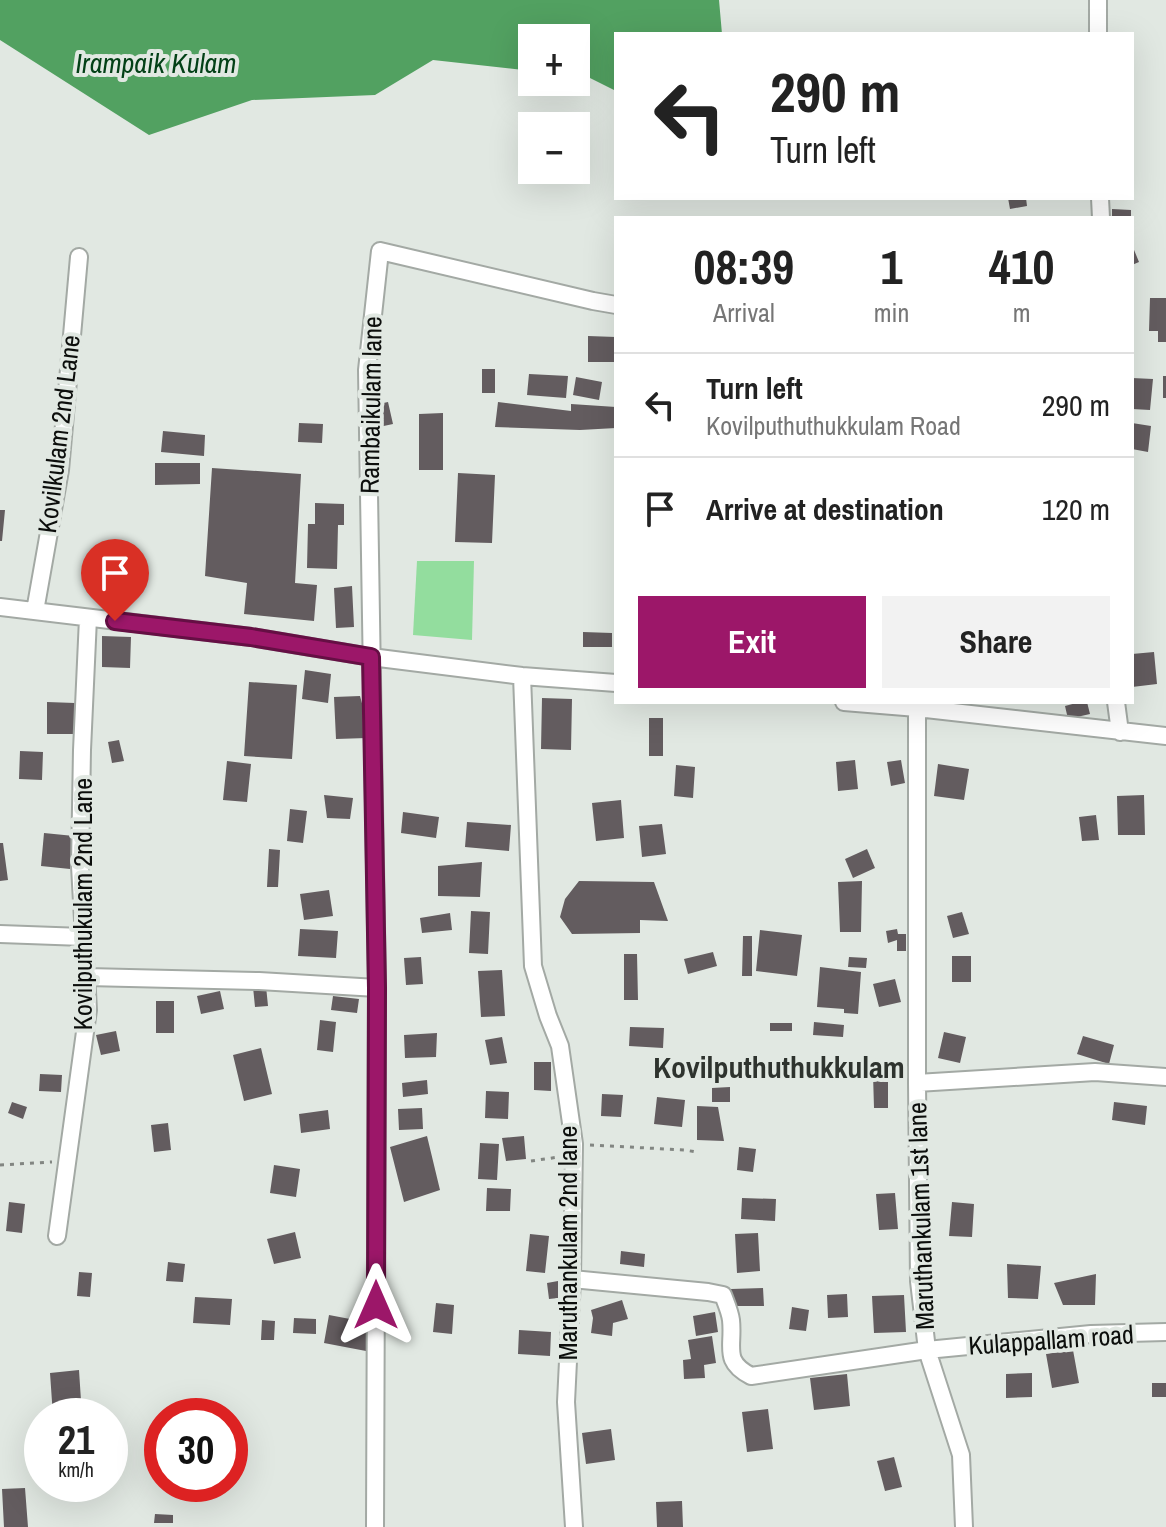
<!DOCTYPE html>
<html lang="en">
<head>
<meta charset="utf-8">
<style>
  :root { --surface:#fff; --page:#f2f2f2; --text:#222; --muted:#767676; --line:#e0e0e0; --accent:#9c1769 }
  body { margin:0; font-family:"Archivo Narrow",sans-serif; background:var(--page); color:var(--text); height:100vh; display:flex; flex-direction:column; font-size:30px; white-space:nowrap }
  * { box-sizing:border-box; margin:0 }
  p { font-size:26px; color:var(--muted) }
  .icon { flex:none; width:44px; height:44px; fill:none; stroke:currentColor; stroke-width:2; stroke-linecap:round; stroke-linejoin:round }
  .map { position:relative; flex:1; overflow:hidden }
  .panel { position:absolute; left:614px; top:216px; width:520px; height:488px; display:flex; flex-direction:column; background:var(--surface); border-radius:0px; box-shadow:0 8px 32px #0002 }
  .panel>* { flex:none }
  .hud { position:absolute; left:614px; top:32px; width:520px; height:168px; border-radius:0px; box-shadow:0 8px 32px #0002; background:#fff; color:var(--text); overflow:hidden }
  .controls { position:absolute; left:518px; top:24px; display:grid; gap:16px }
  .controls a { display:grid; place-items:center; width:72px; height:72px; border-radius:0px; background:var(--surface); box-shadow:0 8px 32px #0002; font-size:40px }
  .speed { position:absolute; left:24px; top:1398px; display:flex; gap:16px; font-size:40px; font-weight:700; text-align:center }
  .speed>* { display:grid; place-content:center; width:104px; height:104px; border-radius:50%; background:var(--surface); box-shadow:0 8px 32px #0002; line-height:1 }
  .speed small { font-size:20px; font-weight:400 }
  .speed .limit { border:12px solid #d22; background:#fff; color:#111 }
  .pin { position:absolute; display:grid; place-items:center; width:68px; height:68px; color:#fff; margin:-82px -34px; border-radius:50% 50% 50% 0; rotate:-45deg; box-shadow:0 0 8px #0007 }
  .pin .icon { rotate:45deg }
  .me { position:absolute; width:88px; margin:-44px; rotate:0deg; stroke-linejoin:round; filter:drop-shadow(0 0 6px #0008) }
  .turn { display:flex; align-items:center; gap:28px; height:168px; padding:0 24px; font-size:36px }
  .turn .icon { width:104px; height:104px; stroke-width:2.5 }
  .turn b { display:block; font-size:56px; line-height:68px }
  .eta { display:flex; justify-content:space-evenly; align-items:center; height:136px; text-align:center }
  .eta b { font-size:48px; font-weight:700; line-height:56px }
  .button { display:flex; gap:16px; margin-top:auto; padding:16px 24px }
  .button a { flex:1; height:92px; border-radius:0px; background:var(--accent); color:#fff; font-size:32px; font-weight:700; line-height:92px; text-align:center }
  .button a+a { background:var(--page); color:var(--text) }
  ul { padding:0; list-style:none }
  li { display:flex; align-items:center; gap:24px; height:104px; padding:0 24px; border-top:2px solid var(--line) }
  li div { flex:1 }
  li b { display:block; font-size:30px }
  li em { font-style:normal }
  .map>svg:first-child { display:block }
  .green { fill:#93dd9e }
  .water { fill:#52a161 }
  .building { fill:#635c5f }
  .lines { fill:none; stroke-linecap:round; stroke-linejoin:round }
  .minor-casing { stroke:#a3a9a4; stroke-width:20 }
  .path { stroke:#828682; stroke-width:3; stroke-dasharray:4 6; stroke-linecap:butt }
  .minor { stroke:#fff; stroke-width:16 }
  .route-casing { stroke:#650f44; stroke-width:20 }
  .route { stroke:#9c1769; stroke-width:14 }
  .labels { text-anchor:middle; stroke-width:8; stroke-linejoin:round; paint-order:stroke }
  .street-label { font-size:26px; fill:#0c0e0c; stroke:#e1e8e2 }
  .water-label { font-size:28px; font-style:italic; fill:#034117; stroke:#e1e8e2 }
  .quarter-label { font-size:30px; font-weight:bold; fill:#2e332e; stroke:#e1e8e2 }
</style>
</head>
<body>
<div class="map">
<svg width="1166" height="1527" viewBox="0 0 1166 1527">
  <rect width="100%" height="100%" fill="#e1e8e2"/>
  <!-- green -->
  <path class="green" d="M417,561H474L472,640L413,635Z"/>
  <!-- water -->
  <path class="water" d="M0,0H719L722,34H616V91L590,78L576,76V38H532V71L433,60L375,95L252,100L149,135L0,40Z"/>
  <!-- building -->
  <path class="building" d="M1008,198H1026L1027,206L1010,209Z
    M1112,209L1131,210V218H1112Z
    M1132,245L1139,262L1132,265Z
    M1150,298H1166V342H1158V331H1149Z
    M588,336L616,337V362H588Z
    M482,369H495V393H482Z
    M529,374L568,376L566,398L527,395Z
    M1163,376H1166V398H1163Z
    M576,377L602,382L599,400L573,395Z
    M1132,378L1153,379L1150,410L1132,409Z
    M388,402L393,424L379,427L374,405Z
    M498,402L571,411V404L616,407V428L580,430L495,427Z
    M443,413V470H419V414Z
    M299,423L323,424L322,443L298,442Z
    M1132,423L1151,426L1148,452L1132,449Z
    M163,431L205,435L204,456L161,452Z
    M155,463H200V484L155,485Z
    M212,468L301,474L295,583L317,585L314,621L244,614L247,583L205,576Z
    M458,473L495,475L492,543L455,542Z
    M315,503L344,504V525H338L337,569L307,568L308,524H315Z
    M0,510H5L2,541H0Z
    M352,586L354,627L336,628L334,588Z
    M583,632L612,633V647H583Z
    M102,636L131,637L130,668L102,667Z
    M1154,652L1157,684L1132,687V654Z
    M305,670L331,674L328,703L302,699Z
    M249,682L297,685L292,759L244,756Z
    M360,696L363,707L367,738L336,739L334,697Z
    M542,698L572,699L571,750L541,749Z
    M47,702L75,703V734H47Z
    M1080,702H1087L1090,714L1068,719L1065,706Z
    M649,718H663V756H649Z
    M119,740L124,761L112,763L108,742Z
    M20,751L43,752L42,780L19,779Z
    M855,760L858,789L838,791L836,762Z
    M901,760L905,783L891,786L887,762Z
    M227,761L251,764L247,802L223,800Z
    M938,764L969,769L964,800L934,796Z
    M676,765L695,767L693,798L674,796Z
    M324,795L353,798L350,819L327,818Z
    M1144,795L1145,835H1118L1117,796Z
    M621,800L624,838L596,841L592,803Z
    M290,809L307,811L303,843L287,841Z
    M403,812L439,817L436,838L401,833Z
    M1096,815L1099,840L1082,841L1079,817Z
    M467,822L511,825L509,851L465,847Z
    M662,824L666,854L642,857L639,826Z
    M44,833L74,836L70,869L41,866Z
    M0,843H3L8,880L0,881Z
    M269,849L280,850L278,887H267Z
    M867,849L875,868L853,878L845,859Z
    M482,862L480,897L438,896V866Z
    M579,881L654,882L668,921L640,920V933L572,934L560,917L565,899Z
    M862,881L861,932H840L838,882Z
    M329,890L333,916L304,920L300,894Z
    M471,911L490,912L488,954L469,953Z
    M962,912L969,934L953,938L947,916Z
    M450,913L452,930L422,933L420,918Z
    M300,929L338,931L336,958L298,956Z
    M897,929L898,934H906V951H897V940L888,943L886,931Z
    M760,930L802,935L797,976L756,971Z
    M743,936H752V976H742Z
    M713,952L717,966L688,974L684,959Z
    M624,954H637L638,1000H624Z
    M952,956H971V982H952Z
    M421,957L423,984L406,985L404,958Z
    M849,957L867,958L866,968L848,967Z
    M820,967L861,972L858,1014L844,1013V1009L817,1007Z
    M502,970L505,1016L481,1017L478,971Z
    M895,979L901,1002L879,1007L873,984Z
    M266,986L268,1006L255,1007L253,987Z
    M220,991L224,1009L201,1014L197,996Z
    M333,996L359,999L357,1013L331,1010Z
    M156,1001H174V1033H156Z
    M320,1020L336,1022L333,1052L317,1050Z
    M814,1022L844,1025L843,1037L813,1035Z
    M770,1023H792V1031H770Z
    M630,1027L664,1028L663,1048L629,1046Z
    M116,1031L120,1051L101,1055L96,1035Z
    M944,1032L966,1037L960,1063L938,1058Z
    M437,1033L436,1057L405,1058L404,1035Z
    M1083,1036L1114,1045L1109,1064L1077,1054Z
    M502,1037L507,1063L490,1065L485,1040Z
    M261,1048L272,1094L244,1101L233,1055Z
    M534,1062H551V1091L534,1090Z
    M40,1074L62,1075L61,1092L39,1091Z
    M873,1074H888V1108H874Z
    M427,1080L428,1094L403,1097L402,1083Z
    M730,1087V1102H712V1088Z
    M486,1091L509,1092L508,1119L485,1118Z
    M602,1094L623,1095L621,1117L601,1116Z
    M657,1097L685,1100L682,1127L654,1124Z
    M12,1102L27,1107L23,1119L8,1113Z
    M1114,1102L1147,1106L1145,1125L1112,1120Z
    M697,1106L718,1107L724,1141L697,1140Z
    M422,1108L423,1129L399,1130L398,1109Z
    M328,1110L330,1129L301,1133L299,1114Z
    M168,1123L171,1150L154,1152L151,1125Z
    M427,1136L440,1190L404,1202L390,1147Z
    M524,1136L526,1159L506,1161L502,1138Z
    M480,1143L499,1144L497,1180L478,1179Z
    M739,1147L756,1149L753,1172L737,1170Z
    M274,1165L300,1169L296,1197L270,1193Z
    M487,1188L511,1189L510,1211H486Z
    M895,1193L898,1229L879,1230L876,1194Z
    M742,1198L776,1199L775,1221L741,1219Z
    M9,1202L25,1204L22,1233L6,1231Z
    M952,1202L974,1204L972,1237L949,1236Z
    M295,1232L301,1258L274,1264L267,1239Z
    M758,1233L760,1271L737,1273L735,1234Z
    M530,1234L549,1236L545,1273L526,1271Z
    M621,1251L645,1254L644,1267L620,1264Z
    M168,1262L185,1264L183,1282L166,1281Z
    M1007,1264L1041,1266L1038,1299L1008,1298Z
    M79,1272L92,1273L90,1297L77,1296Z
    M1096,1274L1095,1305H1063L1054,1283Z
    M558,1281V1298L549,1299L547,1283Z
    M763,1288L764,1306H732L731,1289Z
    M847,1294L848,1317L828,1318L827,1295Z
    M904,1295L906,1332L874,1333L872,1296Z
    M195,1297L232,1299L230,1325L193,1323Z
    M622,1300L628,1319L613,1323L612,1336L591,1333L593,1318L591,1310Z
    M436,1303L454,1305L452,1334L433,1332Z
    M792,1307L809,1310L806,1331L789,1329Z
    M715,1312L718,1332L696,1336L693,1316Z
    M329,1315L371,1323L366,1351L324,1343Z
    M294,1318L316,1319V1334L293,1333Z
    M262,1320L275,1321L274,1340H261Z
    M519,1330L551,1332L550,1356L518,1354Z
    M712,1336L716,1363L704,1365L705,1378L684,1379L683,1360L691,1359L688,1340Z
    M1073,1350L1079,1383L1052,1388L1046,1354Z
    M79,1370L82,1416H53L50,1373Z
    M1032,1373V1397L1006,1398V1374Z
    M847,1374L850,1406L814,1410L810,1378Z
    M1152,1383H1166V1397H1152Z
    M768,1409L773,1449L747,1452L742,1412Z
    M611,1429L615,1460L586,1464L582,1433Z
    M894,1457L902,1487L885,1491L877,1461Z
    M25,1488L28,1527H4L2,1489Z
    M682,1501L683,1527H657L656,1502Z
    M155,1514L173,1515V1523H154Z"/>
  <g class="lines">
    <!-- minor casing -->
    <g class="minor-casing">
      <path id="minor" d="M1098,0V34
        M1100,198L1101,218
        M0,607L251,637L371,657L522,676L616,683
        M35,611L60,470L79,257
        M522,676L533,966L548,1016L560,1046L574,1144L572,1279L566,1402L574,1527
        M844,702L917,708L1166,736
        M1116,702L1120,732
        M917,708V1083L919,1281L927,1350L961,1455L964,1527
        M0,934L83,937
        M87,977L259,981L377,988
        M917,1083L1095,1072L1166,1077
        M57,1236L88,1010L80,866L82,750L88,618
        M572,1279L708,1292L723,1295C726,1303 730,1312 731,1320C734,1347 722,1361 751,1376L927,1350L1091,1334L1166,1332
        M375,1527L377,988L367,370L380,251L593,301L616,305"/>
    </g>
    <!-- path -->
    <path class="path" d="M590,1145L685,1150L696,1152
      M531,1161L559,1157
      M0,1165L52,1162"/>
    <!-- minor -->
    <use href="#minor" class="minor"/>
  </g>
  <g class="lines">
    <!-- route casing -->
    <g class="route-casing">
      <path id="route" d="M115,621L251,637L371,657L377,988L376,1305"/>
    </g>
    <!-- route -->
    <use href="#route" class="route"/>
  </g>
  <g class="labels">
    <!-- street labels -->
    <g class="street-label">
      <text transform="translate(371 405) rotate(-89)" y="9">Rambaikulam lane</text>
      <text transform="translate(59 434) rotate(-83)" y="9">Kovilkulam 2nd Lane</text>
      <text transform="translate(83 904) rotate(-90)" y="9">Kovilputhukulam 2nd Lane</text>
      <text transform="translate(921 1216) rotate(-92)" y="9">Maruthankulam 1st lane</text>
      <text transform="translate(568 1243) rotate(-90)" y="9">Maruthankulam 2nd lane</text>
      <text transform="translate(1051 1340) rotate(-4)" y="9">Kulappallam road</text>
    </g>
    <!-- water labels -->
    <g class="water-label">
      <text x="156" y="73">Irampaik Kulam</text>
    </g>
    <!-- quarter labels -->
    <g class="quarter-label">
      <text x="779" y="1078">Kovilputhuthukkulam</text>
    </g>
  </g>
</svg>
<div class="controls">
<a>+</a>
<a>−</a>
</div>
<div class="speed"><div>21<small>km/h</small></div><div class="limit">30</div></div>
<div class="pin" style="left:115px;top:621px;background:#d93025"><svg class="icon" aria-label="arrive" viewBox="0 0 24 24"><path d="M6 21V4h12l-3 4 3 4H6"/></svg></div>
<svg class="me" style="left:376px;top:1305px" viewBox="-20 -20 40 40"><path d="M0-17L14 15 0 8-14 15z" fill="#9c1769" stroke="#fff" stroke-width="4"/></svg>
<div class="hud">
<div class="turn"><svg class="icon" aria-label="left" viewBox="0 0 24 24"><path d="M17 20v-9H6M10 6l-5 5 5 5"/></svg><div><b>290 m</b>Turn left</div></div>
</div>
<section class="panel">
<div class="eta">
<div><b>08:39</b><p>Arrival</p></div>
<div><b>1</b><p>min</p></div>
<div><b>410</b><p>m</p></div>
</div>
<ul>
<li><svg class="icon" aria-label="left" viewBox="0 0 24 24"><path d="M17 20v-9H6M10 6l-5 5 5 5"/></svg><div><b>Turn left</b><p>Kovilputhuthukkulam Road</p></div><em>290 m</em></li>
<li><svg class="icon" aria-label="arrive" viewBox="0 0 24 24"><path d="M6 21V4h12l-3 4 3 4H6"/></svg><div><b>Arrive at destination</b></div><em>120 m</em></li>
</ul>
<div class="button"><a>Exit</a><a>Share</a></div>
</section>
</div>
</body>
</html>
